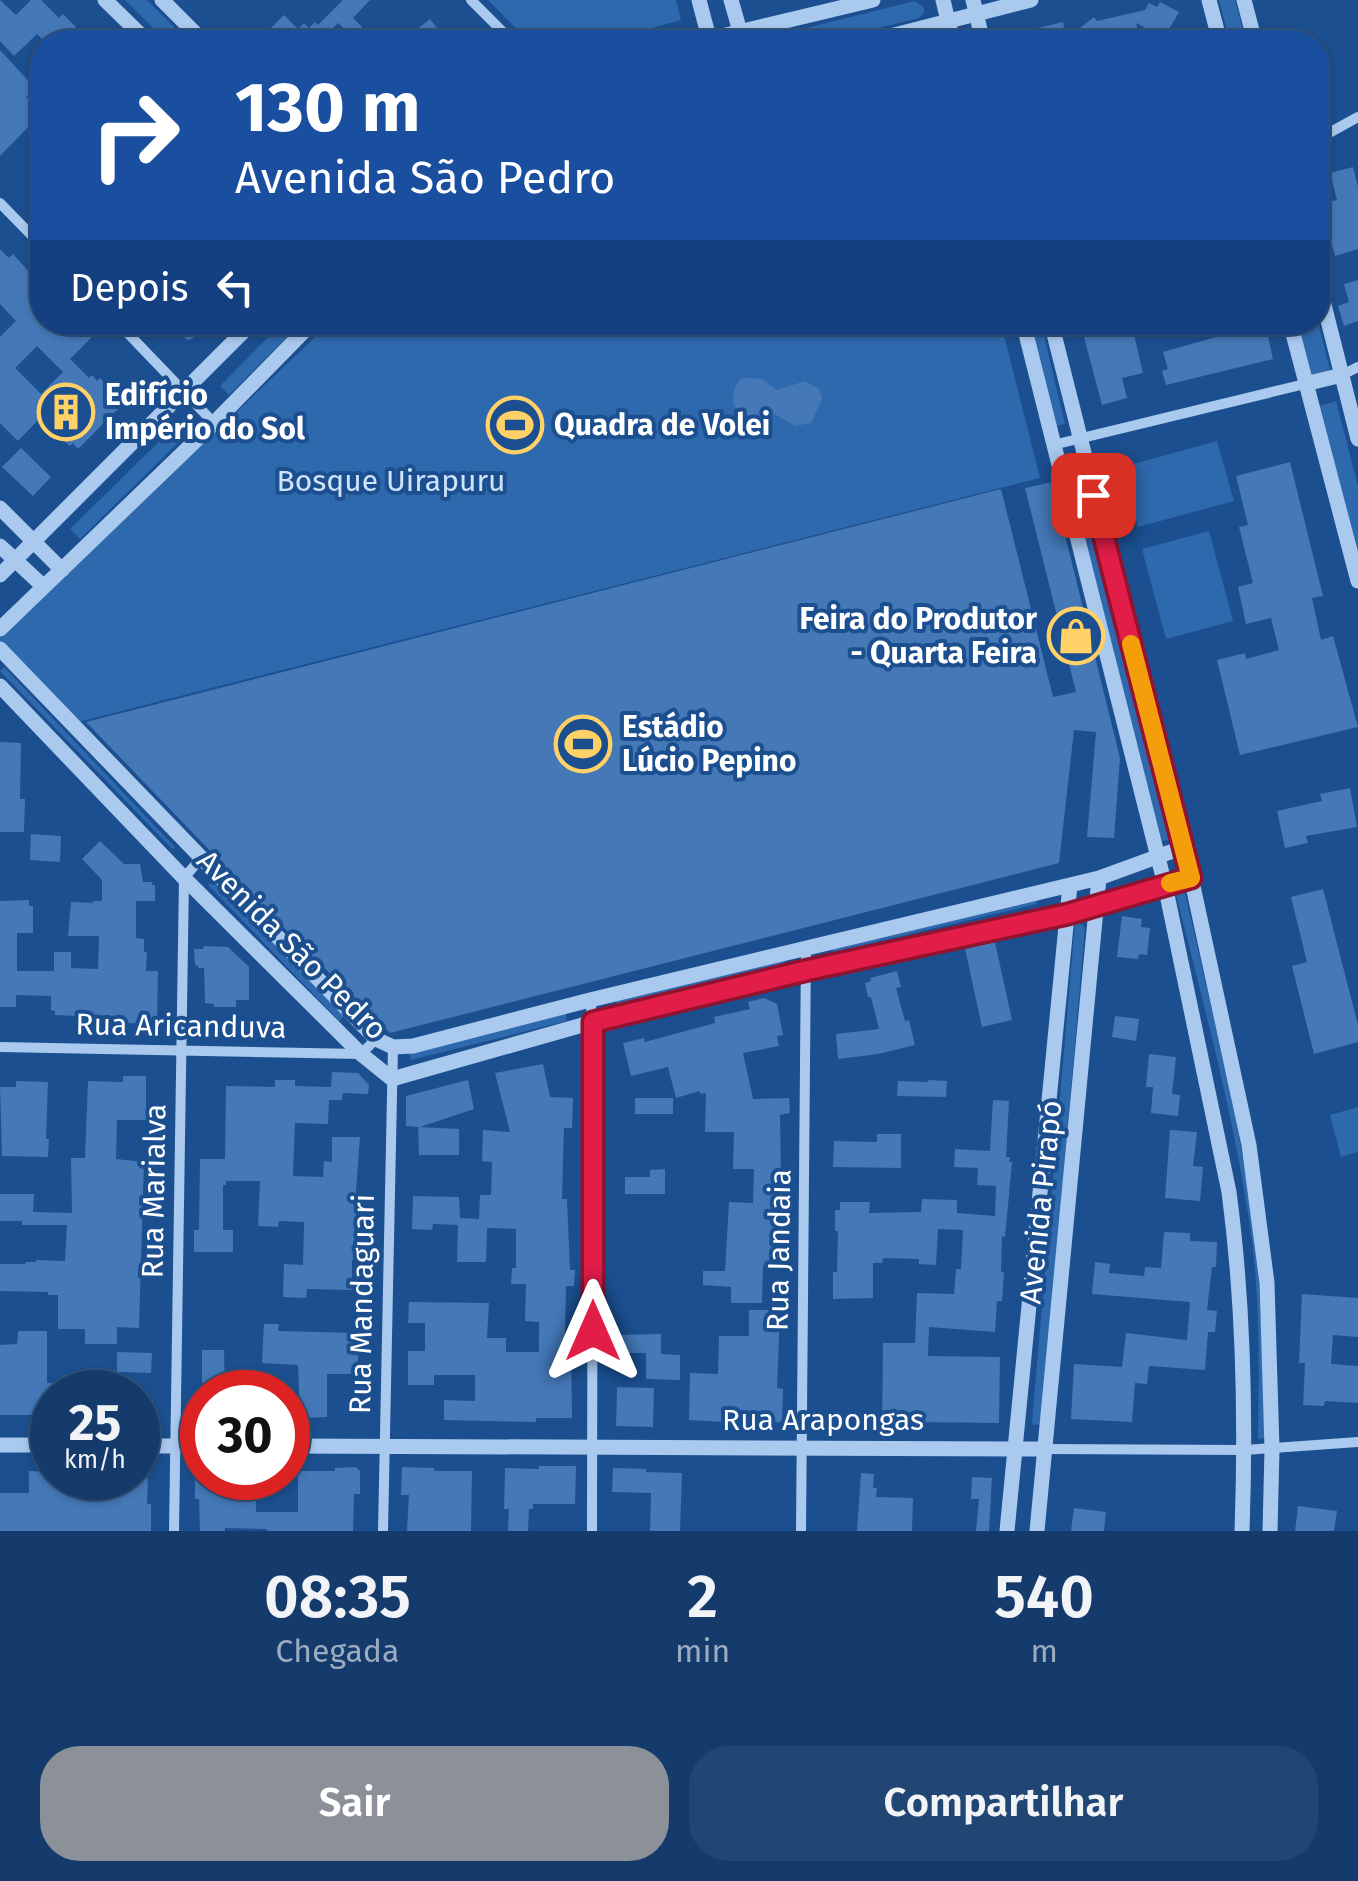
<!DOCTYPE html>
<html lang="pt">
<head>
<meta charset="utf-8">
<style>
  :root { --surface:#143b6b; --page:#214673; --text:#f1f3f6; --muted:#9dadc1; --line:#33557e; --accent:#8c9099 }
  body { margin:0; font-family:"Fira Sans",sans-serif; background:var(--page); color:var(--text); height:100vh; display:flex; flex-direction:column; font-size:38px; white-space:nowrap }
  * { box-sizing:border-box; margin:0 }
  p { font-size:32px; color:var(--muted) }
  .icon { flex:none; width:55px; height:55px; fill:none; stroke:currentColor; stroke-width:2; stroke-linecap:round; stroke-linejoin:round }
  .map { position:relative; height:1531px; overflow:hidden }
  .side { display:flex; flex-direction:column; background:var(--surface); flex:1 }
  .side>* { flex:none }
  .guide { position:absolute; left:30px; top:30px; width:1300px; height:305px; border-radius:40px; box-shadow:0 2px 8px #0004,0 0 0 2px var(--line); background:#1a4fa0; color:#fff; overflow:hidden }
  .speed { position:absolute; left:30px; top:1370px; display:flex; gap:20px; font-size:50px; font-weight:700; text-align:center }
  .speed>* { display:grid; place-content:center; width:130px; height:130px; border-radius:50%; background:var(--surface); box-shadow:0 2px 8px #0004,0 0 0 2px var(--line); line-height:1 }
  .speed small { font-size:25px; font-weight:400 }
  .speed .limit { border:15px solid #d22; background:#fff; color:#111 }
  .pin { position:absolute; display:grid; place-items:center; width:85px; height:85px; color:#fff; margin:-42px; border-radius:20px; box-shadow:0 5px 15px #0006 }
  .me { position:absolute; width:110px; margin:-55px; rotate:0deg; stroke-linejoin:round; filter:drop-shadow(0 0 8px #0008) }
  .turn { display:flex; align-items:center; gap:35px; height:210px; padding:0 40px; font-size:45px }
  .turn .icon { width:130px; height:130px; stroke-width:2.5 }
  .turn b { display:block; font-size:70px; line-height:85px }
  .then { display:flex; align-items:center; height:95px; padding:0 40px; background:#0003; gap:20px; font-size:38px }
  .eta { display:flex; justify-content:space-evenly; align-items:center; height:170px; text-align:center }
  .eta b { font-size:60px; font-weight:600; line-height:70px }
  .button { display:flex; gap:20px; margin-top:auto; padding:20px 40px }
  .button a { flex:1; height:115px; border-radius:40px; background:var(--accent); color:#fff; font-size:40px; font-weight:600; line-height:115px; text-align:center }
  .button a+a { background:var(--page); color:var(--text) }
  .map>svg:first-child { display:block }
  .green { fill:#2e69ad }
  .building { fill:#4478b7; fill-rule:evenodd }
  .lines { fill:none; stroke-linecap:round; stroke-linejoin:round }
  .minor { stroke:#a9c9ee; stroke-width:10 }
  .tertiary { stroke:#a9c9ee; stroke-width:15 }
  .route-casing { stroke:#92132f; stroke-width:25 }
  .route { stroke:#e11d48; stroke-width:18 }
  .slow { stroke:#f59e0b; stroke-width:18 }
  .labels { text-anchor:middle; stroke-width:8; stroke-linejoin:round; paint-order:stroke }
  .poi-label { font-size:30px; font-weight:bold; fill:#fff; stroke:#1b4f8f; text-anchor:start }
  .park-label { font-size:30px; fill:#cfe3fa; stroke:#1b4f8f }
  .street-label { font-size:30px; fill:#fff; stroke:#1b4f8f }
</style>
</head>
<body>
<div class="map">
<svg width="1358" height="1531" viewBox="0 0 1358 1531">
  <rect width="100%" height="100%" fill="#1b4f8f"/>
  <!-- green -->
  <path class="green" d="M125,0H147L189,42H167Z
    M488,0H676L681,20L602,42H529Z
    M1219,0H1235L1246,42H1230Z
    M915,1L924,8V13L919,18L822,42H765L770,37Z
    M283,322L301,323L229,395L220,386Z
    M1318,322L1330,370L1312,375L1298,323Z
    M330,323H1001L1040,478L78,722L0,642V637Z
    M1029,323H1041L1065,424L1055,426Z
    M1336,401L1358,486V552L1320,406Z
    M184,417L194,427L80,539L70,529Z
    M1217,441L1234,501L1138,527L1122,467Z
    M1075,465L1173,839L1162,841L1066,468Z
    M1209,531L1233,621L1166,639L1142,549Z
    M4,667L175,847L173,850L0,671Z
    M217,876L348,1012L339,1021L208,885Z
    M1184,889L1232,1097L1258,1244L1265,1438L1258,1439C1259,1372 1260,1306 1252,1241C1236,1122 1204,1007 1175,891Z
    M1035,896L1037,904L833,952L831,944Z
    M1075,923L1083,925L1085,928L1042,1424L1033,1425L1032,1422Z
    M783,956L786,965L617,1007L615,997Z
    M565,1011L567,1021L411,1060L408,1051Z
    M1358,1107V1152L1341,1157L1330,1115Z"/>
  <!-- building -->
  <path class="building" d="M0,0L16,15L31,0H41L59,18L63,14L76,27L60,42H45L37,34L14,56L0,41Z
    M343,0H370L353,18L362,27L353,37L338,23L321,40L324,42H275L266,33L284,15L298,29L304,23L309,28L315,22L318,25Z
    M1160,2L1179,12L1164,38L1136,23L1141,42H1121L1118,34L1107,42H1090L1080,28L1094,17L1097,21L1145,10L1149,3L1157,7Z
    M430,19L448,42H401Z
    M1063,22L1067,42H997L996,38Z
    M0,50L35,88L26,97L42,113L0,156Z
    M1353,167L1358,187V249L1335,256L1321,204L1337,200L1330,173Z
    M0,249L9,258L13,254L42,286V322H78L92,337L70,359L89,378L92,375L97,381L100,378L120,399L118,402L122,405L78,449L73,443L70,446L40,418L18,441L0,423V337L16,321L0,304ZM37,346L63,372L41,394L15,368Z
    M1358,280V321L1344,326L1338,306L1349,302L1344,284Z
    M170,322H209L192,339L187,340Z
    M1080,322H1131L1143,373L1122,378L1127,398L1102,405Z
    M1239,322H1265L1273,359L1166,385L1162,371L1168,369L1163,352L1241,330Z
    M748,378L762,379L777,390L805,381L819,389L822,399L811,423L795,426L769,411L764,417H753L737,411L733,401L734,390L740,379Z
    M21,448L51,477L33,496L2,467Z
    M1290,462L1323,596L1312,598L1321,640L1333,636L1358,727L1240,755L1217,660L1245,653L1246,659L1279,650L1271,618L1246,624L1238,587L1253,583L1239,527L1248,525L1236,476Z
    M1052,482L1120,758L1114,838L1087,837L1096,732L1074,730L1059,863L390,1033L296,940L86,722L1001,489L1053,697L1076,692L1025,488Z
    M0,742L21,743L20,799H25L24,832H0Z
    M1350,788L1357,827L1306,836L1308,843L1285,848L1277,811L1322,801L1320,794Z
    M31,834L61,836L60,862L30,860Z
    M100,841L124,864H140L143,882H152V885H155V901H136V938L144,939V952H147L146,971H158L157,1024L122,1023V1018L55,1015V1011L51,1010V996L16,995V1007H0V901L29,900V906H33V933H17V971H54V952H71V968L98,969L99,936H68L71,902L93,903V901H102V880L82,859Z
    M1323,889L1358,1025V1042L1314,1054L1292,966L1307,962L1291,897Z
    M1122,916L1142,919L1141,927L1150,928L1147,955L1139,954L1138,959L1117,957Z
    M995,942L1012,1020L982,1027L965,949Z
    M204,946L228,947L249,967V1000H236V1007H214V1004L205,1003L204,968H198V966L195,965L194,949H203Z
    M897,971L901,987L896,988L905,1021L909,1020L915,1045L878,1054L838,1059L836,1034L879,1029L871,997H868L865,983L871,981L870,978Z
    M764,998L777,1004L783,1035L777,1036L779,1046L743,1053L753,1099L789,1098L790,1113L780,1115L782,1232H778L777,1266L763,1265L762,1303H731V1287L703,1285V1271H725L729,1202L753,1203L754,1169H733L734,1132H705L706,1093L700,1094V1091L676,1098L668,1067L631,1076L623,1043L644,1038L645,1042L715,1023L714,1017L750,1009L748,1002Z
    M1115,1016L1139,1019L1136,1041L1112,1037Z
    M1149,1054L1176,1057L1172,1094L1180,1095L1178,1116L1151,1113L1153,1087H1146Z
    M543,1064L550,1097L573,1098L572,1128H564L562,1199H567L570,1270H575L574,1286H566L565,1334L571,1333L572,1418H536V1422L444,1420V1400L475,1401V1375H434V1385H408V1351H425V1323H408L409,1302L489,1303L487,1338H506V1352H539V1322L525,1321L526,1284H511L512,1268H516V1229L487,1228L486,1262H457L458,1225L433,1224L432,1230L412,1229L413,1196L459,1197L460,1218L479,1219L480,1195H491L492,1162L482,1161L483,1130L510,1132L495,1073Z
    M332,1072L358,1073L369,1085L368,1094L343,1093L342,1100H329L328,1124L295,1123L293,1176L323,1177L324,1161L332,1162V1137H360L356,1191L357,1237H360V1250H356V1260H352V1290L307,1289L306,1298L283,1297L284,1264L303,1265L304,1222L279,1221L278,1227L258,1226L260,1181H226V1185H223V1230H233V1252H194V1230H199L200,1159H225L226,1086L275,1087V1080H295V1086L331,1087Z
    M123,1076H146V1120H117L116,1159L144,1162L139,1328L117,1327V1344H85V1329H58V1295H48V1292L0,1291V1264H25L26,1262H36V1260L65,1261L67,1225H22V1221H0V1194H34L33,1212L72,1213L71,1158H85L88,1081L123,1082Z
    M468,1080L474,1109L420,1127L406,1126V1096Z
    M928,1080L947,1081L946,1097L897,1096L898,1081L928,1082Z
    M16,1081L48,1082L46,1139H49L48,1157L2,1156L0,1087H16Z
    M635,1098H673V1114H635Z
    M993,1100L1009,1101L1006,1157H1010L1009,1162H1012L1005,1237L1002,1236L1001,1272H1004L1002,1301H997L995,1332L929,1327L928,1356L1000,1357L999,1423L913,1422V1428L882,1427L883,1343H915L917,1293L954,1294L956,1269H961L963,1230L938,1229L936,1265L919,1264V1259L883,1258L882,1263H873V1298L833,1299V1272H837L838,1231H835V1210H840V1202H870L869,1213L921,1212L922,1199L957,1200V1213L995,1216L996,1186L977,1185L978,1168L954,1167L955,1149L990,1151Z
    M418,1127L459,1129V1155H419Z
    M1170,1130L1197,1132L1193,1166L1203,1167L1200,1201L1165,1198Z
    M877,1134H901V1168L833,1167L834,1141L877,1142Z
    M665,1169V1194H625V1177H650V1170Z
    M1164,1232L1190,1233V1241L1217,1242L1216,1267H1212L1207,1310L1217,1311L1215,1332H1208L1205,1370L1149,1366L1147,1384L1135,1383L1132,1422L1071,1419L1074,1364L1122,1367L1126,1333L1187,1340L1190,1302L1092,1294L1095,1262L1110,1264L1109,1273L1144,1276L1145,1267L1161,1268Z
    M1302,1294L1358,1298V1337L1333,1335L1331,1364L1358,1366V1403L1325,1401L1324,1406L1303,1405L1305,1363H1299Z
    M749,1310H780L777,1388L783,1389L782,1422L741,1421V1423L689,1420L690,1373L718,1374L719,1336H749Z
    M264,1324H279L278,1331L358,1333V1374H327V1417L300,1418L298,1365L262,1363Z
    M18,1331H47V1383H52V1415H0V1345L17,1344Z
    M661,1334V1354L680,1355V1380L646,1379V1353H617L616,1335Z
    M202,1350H224L225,1392H202Z
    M117,1352L152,1353L151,1373L117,1372Z
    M617,1387L654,1388L653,1427L616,1426Z
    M539,1466H576L575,1504H533V1509H529L528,1531H508L509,1509H504L505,1468L539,1469Z
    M356,1467L360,1471V1494H354L353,1531H267V1529L225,1528V1531H200L199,1499H195V1478H257L256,1512H298V1471H335V1468Z
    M402,1467L434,1468V1471H472L471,1531H407L409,1495H401Z
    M613,1468L646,1469V1472L682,1473L680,1531H650L651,1493L612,1492Z
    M29,1471L52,1472V1478H148L147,1504H151V1531H0V1493H29Z
    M861,1473L874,1474L873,1488H877L876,1497L913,1498L912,1531H857Z
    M972,1477L992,1478L989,1531H976L979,1499H971Z
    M1298,1506L1337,1511L1334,1531H1295Z
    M1074,1508L1106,1512L1104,1531H1071Z"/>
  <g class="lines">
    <!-- minor -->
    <path class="minor" d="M471,0L513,42
      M1318,139L1358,117
      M0,203L42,246
      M117,322L214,423
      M1342,375L1358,367
      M1053,445L1305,384
      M590,1000L593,1022L592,1531
      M0,1047L361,1054L376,1039
      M1045,1449L1245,1450L1358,1442
      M174,1531L184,878L201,858
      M383,1531L393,1047
      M801,1531L806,947"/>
    <!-- tertiary -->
    <path class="tertiary" d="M105,0L148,42
      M162,0L204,42
      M699,0L710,42
      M731,0L743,42
      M943,0L953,42
      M973,0L983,42
      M1209,0L1220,42
      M1244,0L1255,42
      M697,42L873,0
      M867,42L1031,0
      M1318,281L1358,439
      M1023,322L1165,885L1229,1192C1244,1305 1246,1417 1242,1531
      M1051,322L1191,877L1249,1145L1267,1283L1272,1449L1270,1531
      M1290,322L1358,581
      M1305,384L1342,375
      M0,508L62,570
      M0,546L44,587
      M0,575L253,322
      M0,629L214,423L313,322
      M0,649L376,1039L393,1047L413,1046L590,1000L1070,885L1099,878L1184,847
      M0,686L184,878L361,1054L392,1079L593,1022L808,970L1067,914L1191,877
      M0,1445H52
      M138,1446H202
      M288,1446L1045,1449
      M1007,1531L1070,885
      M1037,1531L1099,878"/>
  </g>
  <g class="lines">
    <!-- route casing -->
    <g class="route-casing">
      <path id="route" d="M593,1331V1022L808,970L1068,914L1191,878L1093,495"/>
    </g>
    <!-- route -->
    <use href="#route" class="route"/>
    <!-- slow -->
    <path class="slow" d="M1131,644L1191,878L1170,883"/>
  </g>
  <!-- icons -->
  <defs>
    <g id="building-ring" transform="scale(2.875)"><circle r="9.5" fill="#1b4f8f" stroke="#ffd166" stroke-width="1.5"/><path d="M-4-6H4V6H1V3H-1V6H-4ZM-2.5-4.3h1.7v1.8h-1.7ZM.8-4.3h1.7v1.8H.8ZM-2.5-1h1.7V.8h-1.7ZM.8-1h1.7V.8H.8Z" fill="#ffd166"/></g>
    <g id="stadium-ring" transform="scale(2.875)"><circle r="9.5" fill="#1b4f8f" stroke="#ffd166" stroke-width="1.5"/><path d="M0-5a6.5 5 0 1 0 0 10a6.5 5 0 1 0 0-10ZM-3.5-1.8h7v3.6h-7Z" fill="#ffd166"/></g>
    <g id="shop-ring" transform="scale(2.875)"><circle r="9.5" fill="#1b4f8f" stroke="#ffd166" stroke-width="1.5"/><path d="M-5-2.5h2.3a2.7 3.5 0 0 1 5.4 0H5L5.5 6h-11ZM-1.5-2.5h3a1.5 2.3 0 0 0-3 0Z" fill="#ffd166"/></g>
  </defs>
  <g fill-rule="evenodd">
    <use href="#building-ring" x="66" y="412"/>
    <use href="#stadium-ring" x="515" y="425"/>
    <use href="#shop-ring" x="1076" y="636"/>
    <use href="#stadium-ring" x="583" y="744"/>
  </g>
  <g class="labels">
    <!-- poi labels -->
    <g class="poi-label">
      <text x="105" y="405">Edifício<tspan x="105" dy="34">Império do Sol</tspan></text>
      <text x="554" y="435">Quadra de Volei</text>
      <text x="1037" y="629" text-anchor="end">Feira do Produtor<tspan x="1037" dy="34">- Quarta Feira</tspan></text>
      <text x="622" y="737">Estádio<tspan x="622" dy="34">Lúcio Pepino</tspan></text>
    </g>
    <!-- park labels -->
    <g class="park-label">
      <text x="391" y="491">Bosque Uirapuru</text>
    </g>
    <!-- street labels -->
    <g class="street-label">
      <text transform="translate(292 945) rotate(45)" y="10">Avenida São Pedro</text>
      <text transform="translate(181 1026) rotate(1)" y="10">Rua Aricanduva</text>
      <text transform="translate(154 1191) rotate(-89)" y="10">Rua Marialva</text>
      <text transform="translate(1041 1202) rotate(-84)" y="10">Avenida Pirapó</text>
      <text transform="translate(779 1250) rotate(-89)" y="10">Rua Jandaia</text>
      <text transform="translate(362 1304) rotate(-89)" y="10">Rua Mandaguari</text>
      <text x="823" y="1430">Rua Arapongas</text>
    </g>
  </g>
</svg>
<div class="speed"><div>25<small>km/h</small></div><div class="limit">30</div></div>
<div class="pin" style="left:1093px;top:495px;background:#d93025"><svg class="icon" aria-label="arrive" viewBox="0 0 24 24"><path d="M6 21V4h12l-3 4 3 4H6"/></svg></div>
<svg class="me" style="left:593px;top:1331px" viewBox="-20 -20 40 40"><path d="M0-17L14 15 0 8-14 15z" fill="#e11d48" stroke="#fff" stroke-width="4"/></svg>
<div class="guide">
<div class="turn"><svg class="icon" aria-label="right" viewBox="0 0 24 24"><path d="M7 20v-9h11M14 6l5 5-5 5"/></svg><div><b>130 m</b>Avenida São Pedro</div></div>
<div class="then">Depois<svg class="icon" aria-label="left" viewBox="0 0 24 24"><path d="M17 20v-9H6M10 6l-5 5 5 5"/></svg></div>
</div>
</div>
<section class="side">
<div class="eta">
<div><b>08:35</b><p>Chegada</p></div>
<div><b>2</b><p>min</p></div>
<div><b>540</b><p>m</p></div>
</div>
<div class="button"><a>Sair</a><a>Compartilhar</a></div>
</section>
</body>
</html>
